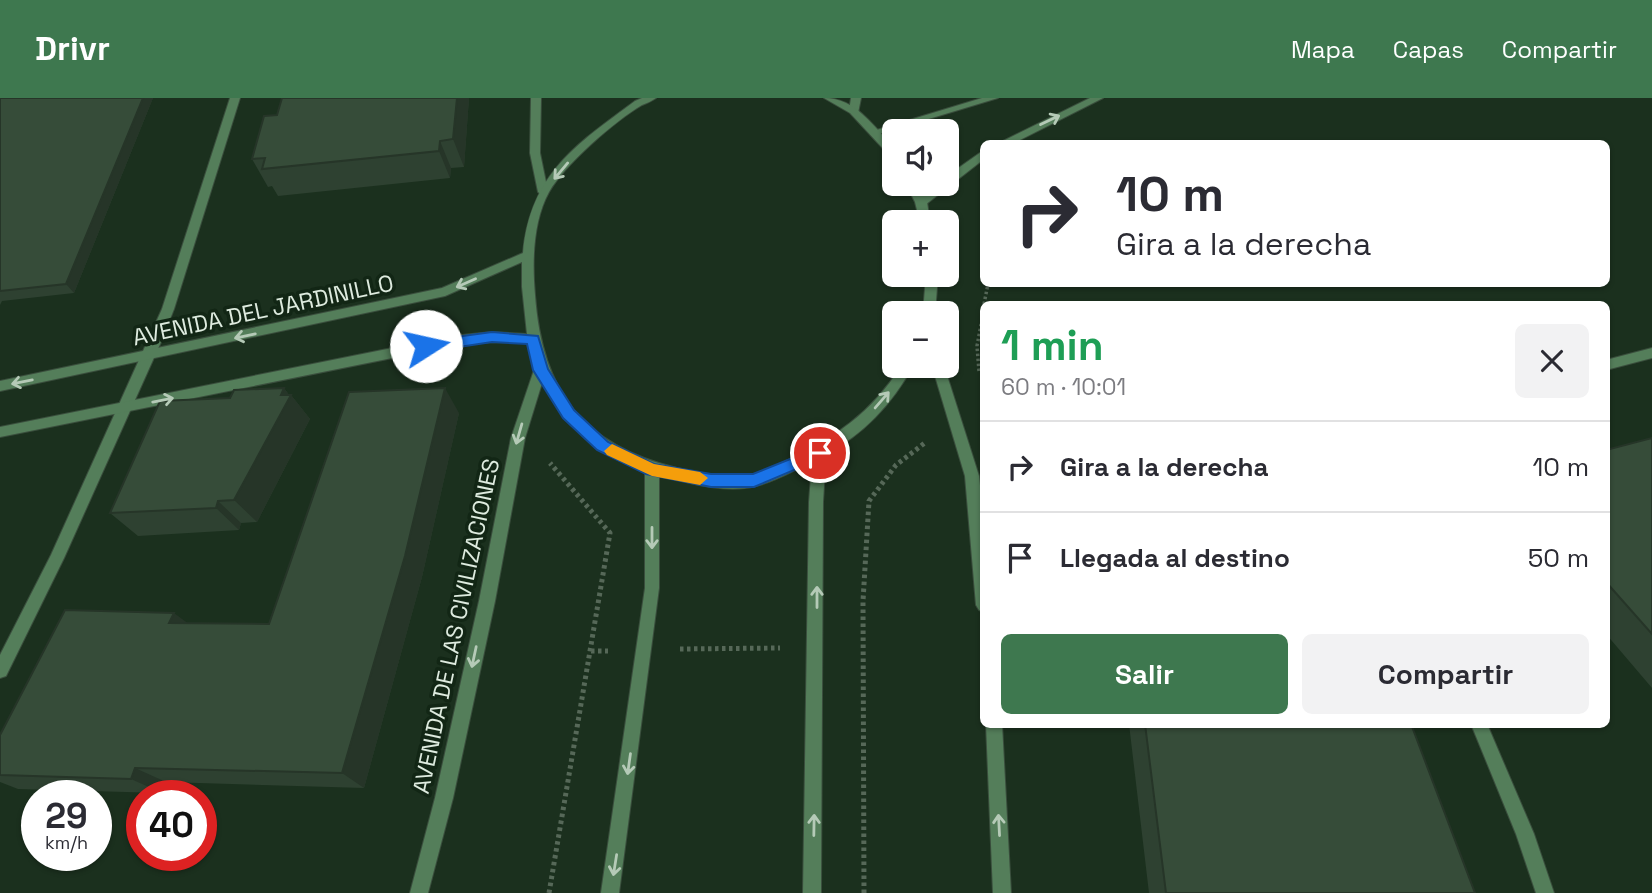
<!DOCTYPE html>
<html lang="es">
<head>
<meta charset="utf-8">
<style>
  :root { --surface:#fff; --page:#f2f2f3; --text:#2b2b33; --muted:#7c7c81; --line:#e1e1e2; --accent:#3e784f }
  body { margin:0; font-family:"Space Grotesk",sans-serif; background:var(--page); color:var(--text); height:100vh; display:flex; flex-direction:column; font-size:26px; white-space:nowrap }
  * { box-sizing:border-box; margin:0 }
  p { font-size:23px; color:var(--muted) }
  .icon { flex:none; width:38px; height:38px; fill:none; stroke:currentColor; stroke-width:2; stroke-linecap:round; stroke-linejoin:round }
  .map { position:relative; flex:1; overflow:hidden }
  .details { position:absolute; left:980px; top:203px; width:630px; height:427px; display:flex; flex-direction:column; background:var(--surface); border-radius:10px; box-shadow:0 2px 5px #0004 }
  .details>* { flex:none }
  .hud { position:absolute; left:980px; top:42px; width:630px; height:147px; border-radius:10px; box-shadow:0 2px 5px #0004; background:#fff; color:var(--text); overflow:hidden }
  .fabs { position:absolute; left:882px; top:21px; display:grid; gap:14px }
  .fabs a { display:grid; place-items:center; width:77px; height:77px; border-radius:10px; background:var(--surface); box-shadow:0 2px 5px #0004; font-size:35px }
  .speed { position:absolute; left:21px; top:682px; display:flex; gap:14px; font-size:35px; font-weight:700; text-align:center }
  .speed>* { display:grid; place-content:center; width:91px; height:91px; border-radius:50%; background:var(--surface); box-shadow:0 2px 5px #0004; line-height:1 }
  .speed small { font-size:18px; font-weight:400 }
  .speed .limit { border:10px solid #d22; background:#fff; color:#111 }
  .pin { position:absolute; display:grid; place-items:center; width:60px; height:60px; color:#fff; margin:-30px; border:4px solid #fff; border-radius:50%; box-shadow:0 2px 7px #0007 }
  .me { position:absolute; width:77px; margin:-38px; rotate:80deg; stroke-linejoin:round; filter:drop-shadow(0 0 5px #0008) }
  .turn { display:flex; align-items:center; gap:24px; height:147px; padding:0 21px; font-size:32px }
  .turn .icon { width:91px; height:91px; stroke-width:2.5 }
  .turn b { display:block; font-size:49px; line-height:60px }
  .round { display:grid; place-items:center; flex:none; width:74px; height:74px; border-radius:10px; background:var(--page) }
  .headline { display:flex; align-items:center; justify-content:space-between; height:119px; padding:0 21px }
  h1 { font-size:42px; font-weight:700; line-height:52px; color:#1e9e55 }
  .primary-button { display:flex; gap:14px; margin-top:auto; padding:14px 21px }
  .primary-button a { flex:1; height:80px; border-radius:10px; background:var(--accent); color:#fff; font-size:28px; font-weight:700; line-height:80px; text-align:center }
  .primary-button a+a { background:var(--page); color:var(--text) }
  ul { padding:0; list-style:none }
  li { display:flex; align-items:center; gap:21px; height:91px; padding:0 21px; border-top:2px solid var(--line) }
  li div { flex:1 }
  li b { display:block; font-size:26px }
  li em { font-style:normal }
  header { display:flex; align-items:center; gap:42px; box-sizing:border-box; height:98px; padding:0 35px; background:var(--accent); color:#fff }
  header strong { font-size:33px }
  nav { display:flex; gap:38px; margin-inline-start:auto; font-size:24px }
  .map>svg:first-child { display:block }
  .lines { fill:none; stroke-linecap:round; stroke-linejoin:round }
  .minor-casing { stroke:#3a4e3d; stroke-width:2 }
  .tertiary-casing { stroke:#3a4e3d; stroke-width:2 }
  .path-far1 { stroke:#566858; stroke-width:3.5; stroke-dasharray:2.5 2.5; stroke-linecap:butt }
  .path { stroke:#566858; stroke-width:5; stroke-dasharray:3.5 3.5; stroke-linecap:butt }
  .minor { fill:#547e5a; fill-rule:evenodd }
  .tertiary { fill:#547e5a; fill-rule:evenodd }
  .wall { fill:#2e4131 }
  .shaded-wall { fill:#263528 }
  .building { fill:#364c39; stroke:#263528; stroke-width:2 }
  .oneway { stroke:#b5cab7 }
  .route { fill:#1a73e8; stroke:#114b97; stroke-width:2 }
  .slow { fill:#f59e0b }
  .labels { text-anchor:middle; stroke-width:7; stroke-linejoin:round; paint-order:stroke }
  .street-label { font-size:23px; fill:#deebdf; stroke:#122615 }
</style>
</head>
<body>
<header>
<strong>Drivr</strong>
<nav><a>Mapa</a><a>Capas</a><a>Compartir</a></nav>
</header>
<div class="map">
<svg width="1652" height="795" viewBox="0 0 1652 795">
  <rect width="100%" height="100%" fill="#1b301e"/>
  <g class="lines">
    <!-- minor casing -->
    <g class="minor-casing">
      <path id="minor" d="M230,0H240L174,211L161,244L64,460L6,578L0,580V557L51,457L162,211Z
        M531,0H541L540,55L548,94L543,98L538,94L530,55Z
        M851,0H861L858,15L854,16L849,13Z
        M982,0H998L879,36L875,37L870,34Z
        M1090,0H1103L1012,46H997Z
        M984,52V61L925,107H917V101L937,86H947V78Z
        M1652,250V260L1606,272V262Z
        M540,267L546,272L525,340L495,503L453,700L428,795H410L435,700L479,503L511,340L534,272Z
        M932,268H944L979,378L984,425V514L979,512L976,507L965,378Z
        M986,626H1002L1011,795H993Z
        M1471,626H1487L1534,736L1554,795H1536L1516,736Z"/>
    </g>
    <!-- tertiary casing -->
    <g class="tertiary-casing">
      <path id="tertiary" d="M642,0H656C652,3 647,5 642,7C615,23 565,66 549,94C533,123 532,164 535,197C542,293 582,347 677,370C700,376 731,383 755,377C766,375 775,368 784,364C833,341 872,315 901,268H913C892,306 864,336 826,356L823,404L821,795H803L809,404L812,364C794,372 776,383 756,388C726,396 689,385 659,377V490L619,795H601L645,490V373C585,349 544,311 529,245L492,244L452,248L0,339V329L452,238L492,234L527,236L522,189V164L445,198L0,293V283L442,190L523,155C530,76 577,46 635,3Z
        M824,0C856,0 874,29 894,50V59L890,58L850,15Z
        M906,86H916L927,104L930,124H920L915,104Z
        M926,177H938L935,215H923Z"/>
    </g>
    <!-- path-far1 -->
    <path class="path-far1" d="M984,118V121
      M984,206L988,186
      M979,273L977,248L984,211"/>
    <!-- path -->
    <path class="path" d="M680,551L780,550
      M591,553H608
      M549,795L610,435L550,365
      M864,795L863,503L869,403L896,367L926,344"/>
    <!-- minor -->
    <use href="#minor" class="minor"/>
    <!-- tertiary -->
    <use href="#tertiary" class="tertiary"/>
  </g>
  <!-- wall -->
  <path class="wall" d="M0,0H153L74,195L2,203L0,207Z
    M282,0H469L464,69L451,70L450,80L278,98L272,88L268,89L252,61L277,17Z
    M284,290L289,297H291L310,321L257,424L241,425L239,432L138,438L110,415L230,300Z
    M459,315L422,479L364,690L166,684L162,695L18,691L0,684V637L187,525L269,526Z
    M1652,340V590L1606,536V352Z
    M1129,626H1411L1475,795H1149Z"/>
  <!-- shaded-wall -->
  <path class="shaded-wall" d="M143,0H153L74,195L66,186Z
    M457,0H469L464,69L453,41Z
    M440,43L451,70L450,80L439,53Z
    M284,290L290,298L291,297L310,321L257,424L234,402Z
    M445,290L459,315L422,479L364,690L342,675Z
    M218,403L241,425L239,432L216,410Z
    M174,515L201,535L169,525Z
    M135,670L166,684L162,695L131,681Z"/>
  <!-- building -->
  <path class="building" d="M0,0H143L66,186L0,193Z
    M282,0H457L453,41L440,43L439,53L262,71L265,60L252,61L264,18L277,17Z
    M284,290L281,297H291L234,402L218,403L216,410L110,415L160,303L230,300L234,292Z
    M445,290L405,458L342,675L135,670L131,681L0,677V637L65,512L174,515L169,525L269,526L349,294Z
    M1652,340V536L1606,484V352Z
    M1145,626H1411L1475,795H1166Z"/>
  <!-- one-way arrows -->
  <defs><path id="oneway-shaft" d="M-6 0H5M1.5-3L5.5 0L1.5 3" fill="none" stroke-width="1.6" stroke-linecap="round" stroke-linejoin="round" transform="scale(1.75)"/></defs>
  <g class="oneway">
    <use href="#oneway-shaft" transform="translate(1050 22) rotate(-26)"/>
    <use href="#oneway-shaft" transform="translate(561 73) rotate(130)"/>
    <use href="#oneway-shaft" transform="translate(466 185) rotate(156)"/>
    <use href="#oneway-shaft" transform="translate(245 238) rotate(168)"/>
    <use href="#oneway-shaft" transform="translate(22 284) rotate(169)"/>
    <use href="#oneway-shaft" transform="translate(163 302) rotate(-11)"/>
    <use href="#oneway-shaft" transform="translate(882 302) rotate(-49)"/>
    <use href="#oneway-shaft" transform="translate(519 336) rotate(106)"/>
    <use href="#oneway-shaft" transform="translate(652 440) rotate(90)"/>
    <use href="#oneway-shaft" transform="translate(817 499) rotate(-90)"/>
    <use href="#oneway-shaft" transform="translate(474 559) rotate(102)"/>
    <use href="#oneway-shaft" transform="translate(629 666) rotate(98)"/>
    <use href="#oneway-shaft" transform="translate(814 727) rotate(-89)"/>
    <use href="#oneway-shaft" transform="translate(999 727) rotate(-93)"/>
    <use href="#oneway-shaft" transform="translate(615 767) rotate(99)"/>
  </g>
  <!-- route -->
  <path class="route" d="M492,234L538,238L548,271L574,312L608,344L654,366L711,376H753L820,349L827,355L825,359L754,389H711L646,376L597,352L563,320L533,272L527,246L492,244L426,254L419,248L426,243Z"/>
  <!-- slow -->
  <path class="slow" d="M612,346L654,366L700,374L708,380L700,387L652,378L607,357L604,353Z"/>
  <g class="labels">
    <!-- street labels -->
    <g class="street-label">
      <text transform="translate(263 212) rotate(-12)" y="8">AVENIDA DEL JARDINILLO</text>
      <text transform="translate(456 528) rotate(-78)" y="8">AVENIDA DE LAS CIVILIZACIONES</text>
    </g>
  </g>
</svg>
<div class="fabs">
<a><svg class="icon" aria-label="sound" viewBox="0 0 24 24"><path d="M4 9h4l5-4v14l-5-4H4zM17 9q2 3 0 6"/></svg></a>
<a>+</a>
<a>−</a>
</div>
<div class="speed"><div>29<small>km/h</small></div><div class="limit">40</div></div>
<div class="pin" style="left:820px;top:355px;background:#d93025"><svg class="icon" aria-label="arrive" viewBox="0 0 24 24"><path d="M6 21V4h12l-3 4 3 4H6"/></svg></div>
<svg class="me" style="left:426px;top:248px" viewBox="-20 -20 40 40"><circle r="19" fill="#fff"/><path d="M0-13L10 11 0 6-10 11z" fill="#1a73e8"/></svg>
<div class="hud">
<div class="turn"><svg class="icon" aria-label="right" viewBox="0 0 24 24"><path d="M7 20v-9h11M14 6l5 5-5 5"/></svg><div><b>10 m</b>Gira a la derecha</div></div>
</div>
<section class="details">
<div class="headline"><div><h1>1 min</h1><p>60 m · 10:01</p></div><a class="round"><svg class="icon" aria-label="close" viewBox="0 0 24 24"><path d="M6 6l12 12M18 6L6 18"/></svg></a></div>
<ul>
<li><svg class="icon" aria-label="right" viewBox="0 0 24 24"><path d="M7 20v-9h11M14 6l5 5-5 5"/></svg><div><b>Gira a la derecha</b></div><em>10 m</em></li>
<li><svg class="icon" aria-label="arrive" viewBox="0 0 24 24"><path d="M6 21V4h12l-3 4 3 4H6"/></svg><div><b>Llegada al destino</b></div><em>50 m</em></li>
</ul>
<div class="primary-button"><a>Salir</a><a>Compartir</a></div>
</section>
</div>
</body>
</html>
